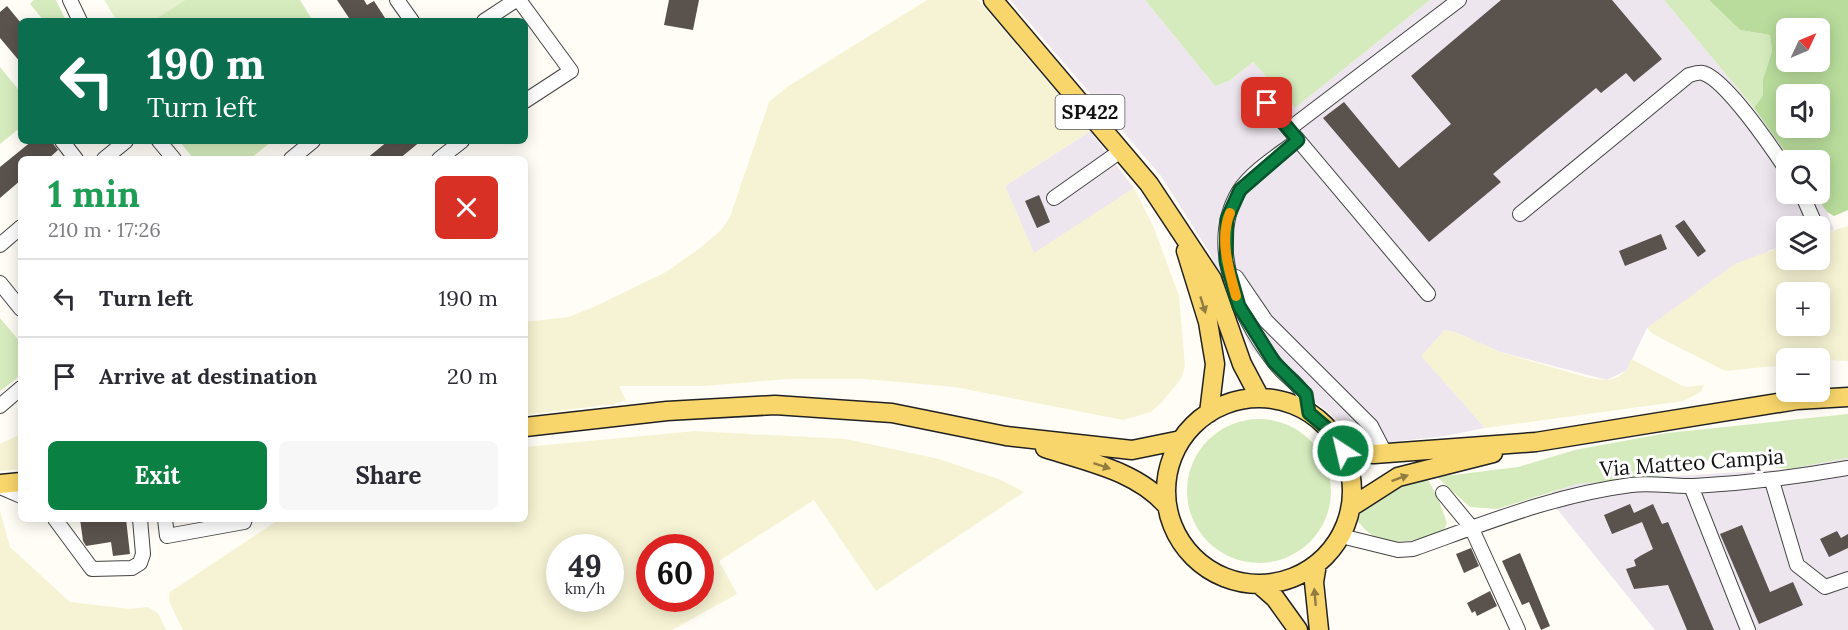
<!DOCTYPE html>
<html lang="en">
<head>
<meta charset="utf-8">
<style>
  :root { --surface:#fff; --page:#f7f7f7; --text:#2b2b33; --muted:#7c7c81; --line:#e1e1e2; --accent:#0b8043 }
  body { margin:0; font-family:Lora,serif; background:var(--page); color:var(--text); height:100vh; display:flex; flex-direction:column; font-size:22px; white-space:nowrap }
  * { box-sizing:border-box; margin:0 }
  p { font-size:20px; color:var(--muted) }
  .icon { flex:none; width:33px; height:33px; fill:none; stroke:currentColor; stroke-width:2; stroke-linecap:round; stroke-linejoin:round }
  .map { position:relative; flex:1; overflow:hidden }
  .sheet { position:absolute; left:18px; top:156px; width:510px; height:366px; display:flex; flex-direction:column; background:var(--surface); border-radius:9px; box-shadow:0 3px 15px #0003 }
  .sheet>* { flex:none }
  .top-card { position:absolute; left:18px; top:18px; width:510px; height:126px; border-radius:9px; box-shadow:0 3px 15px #0003; background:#0b6e4f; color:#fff; overflow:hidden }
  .needle { width:39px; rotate:46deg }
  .controls { position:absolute; left:1776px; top:18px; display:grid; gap:12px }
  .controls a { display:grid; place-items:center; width:54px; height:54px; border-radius:9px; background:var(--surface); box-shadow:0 3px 15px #0003; font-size:30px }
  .speed { position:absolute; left:546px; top:534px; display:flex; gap:12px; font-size:30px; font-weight:700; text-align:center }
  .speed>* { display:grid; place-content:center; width:78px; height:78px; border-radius:50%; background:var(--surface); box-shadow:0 3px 15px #0003; line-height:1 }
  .speed small { font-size:15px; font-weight:400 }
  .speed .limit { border:9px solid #d22; background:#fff; color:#111 }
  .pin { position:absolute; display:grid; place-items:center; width:51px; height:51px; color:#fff; margin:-26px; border-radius:12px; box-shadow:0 3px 9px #0006 }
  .me { position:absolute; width:66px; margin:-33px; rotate:325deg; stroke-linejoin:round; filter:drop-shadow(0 0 4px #0008) }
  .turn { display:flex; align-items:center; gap:21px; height:126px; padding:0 30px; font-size:27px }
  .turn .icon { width:78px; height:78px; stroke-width:2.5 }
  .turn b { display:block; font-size:42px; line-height:51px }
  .round { display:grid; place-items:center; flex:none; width:63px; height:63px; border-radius:9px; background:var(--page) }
  .summary { display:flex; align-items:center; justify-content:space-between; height:102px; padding:0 30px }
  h1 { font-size:36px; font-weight:800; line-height:45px; color:#1e9e55 }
  .action { display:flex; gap:12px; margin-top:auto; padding:12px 30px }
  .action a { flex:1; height:69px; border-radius:9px; background:var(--accent); color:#fff; font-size:24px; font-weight:800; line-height:69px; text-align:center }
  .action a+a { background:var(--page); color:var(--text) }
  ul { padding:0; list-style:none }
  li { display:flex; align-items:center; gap:18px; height:78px; padding:0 30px; border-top:2px solid var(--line) }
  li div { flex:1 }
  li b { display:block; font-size:22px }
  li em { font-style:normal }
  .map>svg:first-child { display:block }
  .industrial { fill:#eee6ef }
  .farmland { fill:#f6f3d4; fill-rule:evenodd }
  .green { fill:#d5ebbd }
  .forest { fill:#b9dc9c; fill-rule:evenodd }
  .pitch { fill:#e6f2cf }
  .building { fill:#5a524d }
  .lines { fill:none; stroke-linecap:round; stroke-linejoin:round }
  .minor-casing { stroke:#444; stroke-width:16 }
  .major-casing { stroke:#222; stroke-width:21 }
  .minor { stroke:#fff; stroke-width:14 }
  .major { stroke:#f9d66b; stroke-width:18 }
  .oneway { fill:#917d42 }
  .route-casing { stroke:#07532c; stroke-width:15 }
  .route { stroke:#0b8043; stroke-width:10 }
  .slow { stroke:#f59e0b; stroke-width:10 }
  .labels { text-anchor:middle; stroke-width:6; stroke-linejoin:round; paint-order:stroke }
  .shield { fill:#fff; stroke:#585858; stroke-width:1.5 }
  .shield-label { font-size:20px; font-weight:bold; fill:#111 }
  .street-label { font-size:21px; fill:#111; stroke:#fff }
</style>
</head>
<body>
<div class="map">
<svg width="1848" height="630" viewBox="0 0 1848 630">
  <rect width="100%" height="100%" fill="#fffdf5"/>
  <!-- industrial -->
  <path class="industrial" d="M1010,0H1145L1215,86L1229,81L1253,62L1295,108L1430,0H1664L1754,108L1791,160H1786V194H1814L1827,212L1834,230L1820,235V226H1786V245L1770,250L1647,328L1627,370L1607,380L1500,352L1457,333L1445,330L1422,356L1485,428L1445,436L1391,442L1358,437L1251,349L1210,253L1161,176Z
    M1090,131L1134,188L1034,254L1005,186Z
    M1848,458V630H1655L1557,509L1552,492L1577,484L1612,480L1789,469Z"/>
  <!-- farmland -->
  <path class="farmland" d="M927,0H978L1090,131L1005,186L1034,253L1134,188L1154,228L1179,296L1185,366L1181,379L1162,402L1151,412L1123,420L955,387L865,379H787L705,386H619L626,400L614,404L525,415V322L569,317L598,305L666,272L700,248L721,230L730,217L769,102L787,87Z
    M1848,226V361L1786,358V365L1725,371L1653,334L1647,328L1735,264L1786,245V260H1820V235ZM1786,292H1820V326H1786Z
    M1445,330L1457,333L1500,352L1589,378L1607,380L1618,377L1627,370L1631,359L1685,387L1704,385L1701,392L1683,401L1485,428L1421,356Z
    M695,431L846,439L939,459L1001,480L1024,492L876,591L814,500L719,561L737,594L672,630H183L169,601L170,592L280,519H525V447ZM560,548H610V598H560ZM650,548H700V598H650Z
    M21,434V469L0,471V444Z
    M0,510L10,547L70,602L130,609L148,607L158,613L166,630H0Z"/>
  <!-- green -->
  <path class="green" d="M34,0H56L66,21H44L30,4Z
    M185,0H300L313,21H152Z
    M1145,0H1430L1295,108L1253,62L1229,81L1215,86Z
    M1664,0H1709L1740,30L1770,35L1772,51L1763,79V95L1754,108Z
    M0,67L21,93V127L0,144Z
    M179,141H272L250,159H194Z
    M0,318L21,343V375L0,391Z
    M1848,414V458L1789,469L1777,468L1762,455L1752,452H1733L1658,477L1577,484L1497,509L1470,507L1437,477L1518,467L1575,450L1667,433Z
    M1187 491a72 72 0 1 1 144 0a72 72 0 1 1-144 0Z
    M1427,478L1438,498L1447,523L1444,530C1415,542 1379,552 1358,521C1361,500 1408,482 1427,478Z"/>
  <!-- forest -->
  <path class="forest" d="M1709,0H1848V210L1834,216L1827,212L1814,194H1820V160H1791L1754,108L1763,95V79L1772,51L1770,35L1740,30ZM1786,28H1820V62H1786ZM1820,94V128H1786V94Z"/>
  <!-- pitch -->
  <path class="pitch" d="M104,0H185L152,21H117Z"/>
  <!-- building -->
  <path class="building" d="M337,0H364L367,5L374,1L387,21H351Z
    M669,0H699L693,30L664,25Z
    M1501,0H1612L1662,59L1634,82L1626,73L1601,93L1596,88L1493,174L1501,182L1429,242L1323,118L1344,102L1399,168L1451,124L1411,76Z
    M7,6L21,23V63L0,38V12Z
    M32,141H51L58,150L48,159H21V180L0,198V167Z
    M388,141H421L399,159H366Z
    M1039,195L1050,222L1037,228L1025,201Z
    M1684,220L1706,251L1698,257L1675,226Z
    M1661,234L1667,249L1625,266L1619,251Z
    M1630,504L1634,513L1653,504L1662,524L1668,522L1714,630H1687L1668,585L1634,589L1626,569L1636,566L1634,560L1640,556L1653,549L1642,522L1612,534L1604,515Z
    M80,519H126L130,554L113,556L111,542L86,546L83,541Z
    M1742,525L1770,592L1793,582L1803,605L1759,624L1720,534Z
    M1837,531L1841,538L1848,534V548L1829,557L1820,539Z
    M1471,548L1479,566L1464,573L1456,554Z
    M1520,553L1550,626L1541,630L1529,602L1522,605L1502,561Z
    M1490,591L1497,606L1477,616L1475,611L1472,613L1467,603Z"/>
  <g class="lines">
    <!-- minor casing -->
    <g class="minor-casing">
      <path id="minor" d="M70,0L80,21
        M397,0L412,21
        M519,0L571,71L525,101
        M484,21L516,0
        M1256,90L1428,294
        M1289,129L1459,0
        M1298,140C1280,154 1252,171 1239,191C1206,246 1239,316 1274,362C1291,384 1303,381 1309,413
        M62,141L76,159
        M159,141L174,159
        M104,159L126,141
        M291,159L313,141
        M439,159L462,141
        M1802,194L1816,226
        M1054,198L1122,150
        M1520,214L1689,75C1693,74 1700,72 1703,73C1726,80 1772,148 1786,169
        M0,245L21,227
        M1236,277L1266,321L1371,426L1385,453
        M0,283L21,309
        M0,406L21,388
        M1772,481L1797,565L1825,587L1848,579
        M1691,486L1748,630
        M0,487L21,496
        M1443,493L1471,527L1518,630
        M55,519L92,569L132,568L140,563L143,554L140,519
        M165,519L167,536L244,522L245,519
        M1341,536L1398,550L1413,549C1486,523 1554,495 1631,485C1652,482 1674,487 1694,486C1746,483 1797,477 1848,468"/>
    </g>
    <!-- major casing -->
    <g class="major-casing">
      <path id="major" d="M993,0L1149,184L1212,279L1242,364L1260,398
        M1186,251L1208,322L1215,364L1209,413
        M1166 491a93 93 0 1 1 186 0a93 93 0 1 1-186 0Z
        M525,427L667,411L775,405L892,413L1006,436L1132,450L1181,440
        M1045,448C1088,462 1137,471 1167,506
        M1343,451L1374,454L1536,442L1797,400L1848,397
        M0,484L21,482
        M1351,507L1398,477L1493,453
        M1317,564L1314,582L1319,630
        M1259,584L1275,598L1298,630"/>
    </g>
    <!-- minor -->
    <use href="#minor" class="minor"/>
    <!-- major -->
    <use href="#major" class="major"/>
  </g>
  <!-- one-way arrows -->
  <defs><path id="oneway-solid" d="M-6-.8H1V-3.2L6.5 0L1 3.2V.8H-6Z" transform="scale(1.5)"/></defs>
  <g class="oneway">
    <use href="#oneway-solid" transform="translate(1203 305) rotate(73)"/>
    <use href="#oneway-solid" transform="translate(1102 466) rotate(18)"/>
    <use href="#oneway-solid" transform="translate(1400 478) rotate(-20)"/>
    <use href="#oneway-solid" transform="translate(1315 597) rotate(-95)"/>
  </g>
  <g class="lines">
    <!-- route casing -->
    <g class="route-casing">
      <path id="route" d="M1267,103L1298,140L1240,190L1227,219L1226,261L1239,306L1274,362L1306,394L1309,413L1329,430L1343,451"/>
    </g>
    <!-- route -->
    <use href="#route" class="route"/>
    <!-- slow -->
    <path class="slow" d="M1230,213C1219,239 1229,270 1236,296"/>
  </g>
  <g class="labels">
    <!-- shield labels -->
    <rect class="shield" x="1055.5" y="95" width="69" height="34" rx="4.5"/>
    <g class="shield-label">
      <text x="1090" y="119">SP422</text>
    </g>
    <!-- street labels -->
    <g class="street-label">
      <text transform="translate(1692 463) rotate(-4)" y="7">Via Matteo Campia</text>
    </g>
  </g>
</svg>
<div class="controls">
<a><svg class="needle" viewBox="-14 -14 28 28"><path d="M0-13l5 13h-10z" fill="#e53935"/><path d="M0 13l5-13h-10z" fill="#7c7c81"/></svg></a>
<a><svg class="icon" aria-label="sound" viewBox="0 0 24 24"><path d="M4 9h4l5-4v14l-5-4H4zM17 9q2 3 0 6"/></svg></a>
<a><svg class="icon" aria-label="search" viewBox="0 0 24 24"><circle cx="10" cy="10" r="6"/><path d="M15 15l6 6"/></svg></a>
<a><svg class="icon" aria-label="layers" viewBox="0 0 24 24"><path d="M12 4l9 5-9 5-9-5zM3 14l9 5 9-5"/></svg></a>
<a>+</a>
<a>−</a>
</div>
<div class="speed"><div>49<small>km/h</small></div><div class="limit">60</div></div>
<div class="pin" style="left:1267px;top:103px;background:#d93025"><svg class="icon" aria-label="arrive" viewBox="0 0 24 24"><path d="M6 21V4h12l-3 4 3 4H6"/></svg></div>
<svg class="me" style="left:1343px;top:451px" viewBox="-20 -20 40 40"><circle r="17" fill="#0b8043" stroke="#fff" stroke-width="3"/><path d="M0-11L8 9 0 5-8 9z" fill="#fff"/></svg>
<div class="top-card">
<div class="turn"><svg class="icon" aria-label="left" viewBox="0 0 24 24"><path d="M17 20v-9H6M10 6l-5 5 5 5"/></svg><div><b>190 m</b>Turn left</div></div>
</div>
<section class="sheet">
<div class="summary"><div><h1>1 min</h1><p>210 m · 17:26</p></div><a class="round" style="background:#d93025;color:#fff"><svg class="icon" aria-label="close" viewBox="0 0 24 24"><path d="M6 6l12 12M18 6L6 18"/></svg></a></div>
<ul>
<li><svg class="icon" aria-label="left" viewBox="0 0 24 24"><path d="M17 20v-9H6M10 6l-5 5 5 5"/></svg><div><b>Turn left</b></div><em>190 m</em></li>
<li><svg class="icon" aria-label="arrive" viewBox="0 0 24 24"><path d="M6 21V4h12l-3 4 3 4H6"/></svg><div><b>Arrive at destination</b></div><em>20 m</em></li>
</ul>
<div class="action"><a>Exit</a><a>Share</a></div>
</section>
</div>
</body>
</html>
